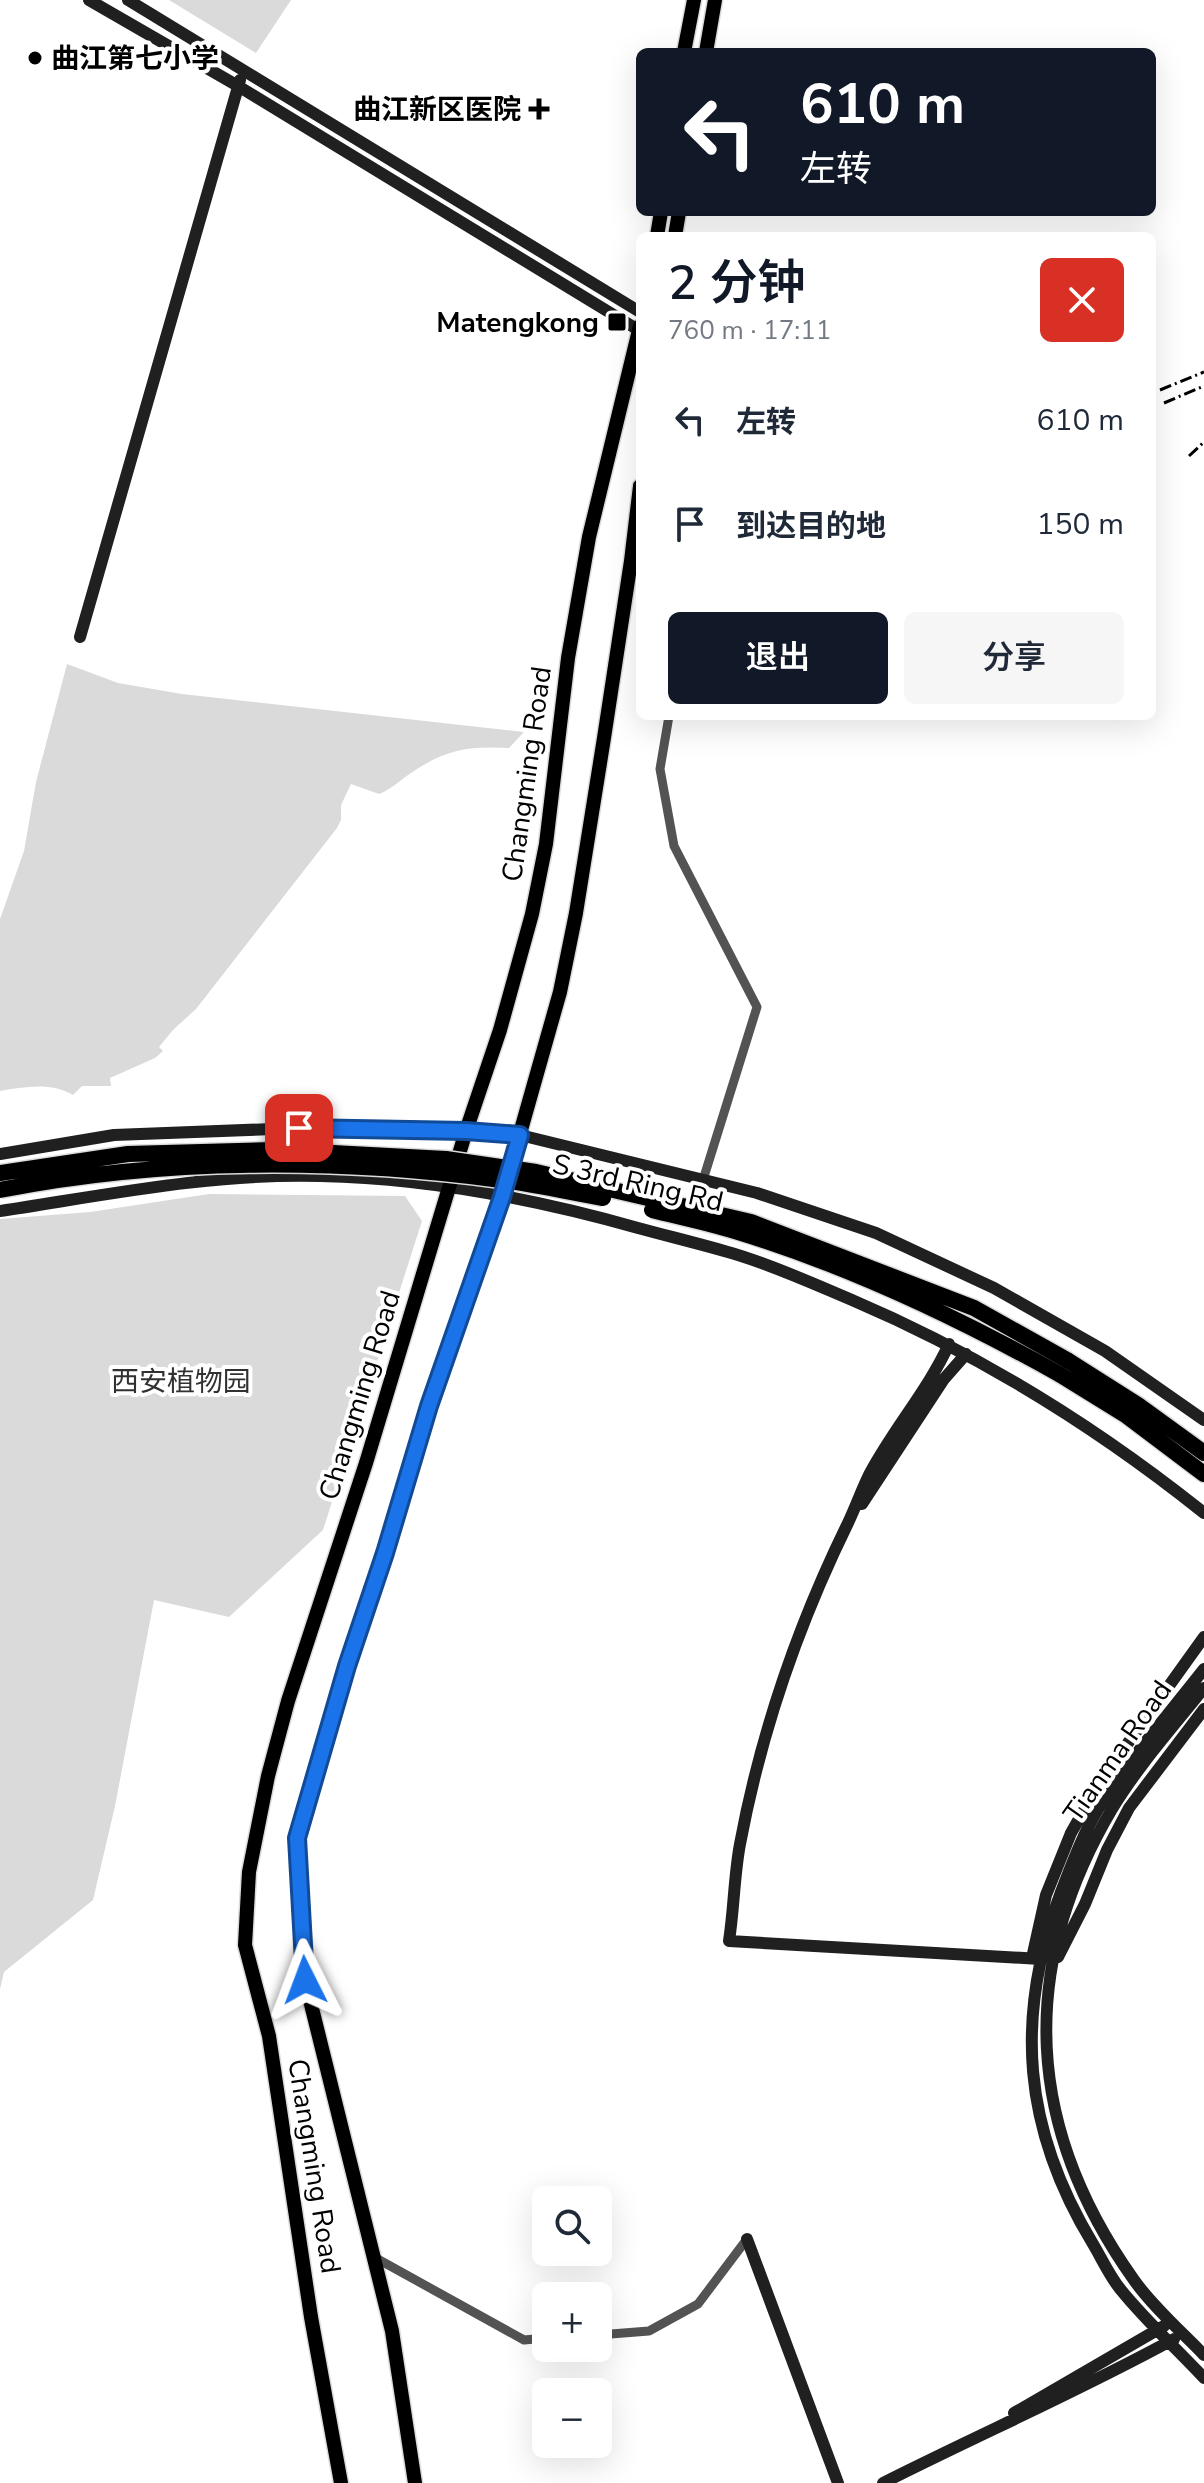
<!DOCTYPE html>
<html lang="zh">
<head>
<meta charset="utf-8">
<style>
  :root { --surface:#fff; --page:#f6f6f7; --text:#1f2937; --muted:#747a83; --accent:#111827 }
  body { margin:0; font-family:"Nunito Sans","Noto Sans SC",sans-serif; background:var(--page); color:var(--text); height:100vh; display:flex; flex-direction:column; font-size:30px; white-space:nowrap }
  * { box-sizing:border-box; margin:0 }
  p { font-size:26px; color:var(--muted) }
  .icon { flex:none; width:44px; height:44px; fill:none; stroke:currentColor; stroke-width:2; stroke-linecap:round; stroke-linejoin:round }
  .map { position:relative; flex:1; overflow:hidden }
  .panel { position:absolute; left:636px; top:232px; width:520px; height:488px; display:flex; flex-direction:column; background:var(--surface); border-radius:12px; box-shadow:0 8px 32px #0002 }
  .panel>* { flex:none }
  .banner { position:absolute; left:636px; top:48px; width:520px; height:168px; border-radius:12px; box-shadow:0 8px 32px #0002; background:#111827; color:#fff; overflow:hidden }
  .buttons { position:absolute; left:532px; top:2186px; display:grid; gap:16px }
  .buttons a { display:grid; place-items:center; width:80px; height:80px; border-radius:12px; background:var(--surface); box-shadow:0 8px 32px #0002; font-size:40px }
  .pin { position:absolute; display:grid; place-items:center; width:68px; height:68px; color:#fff; margin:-34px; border-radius:16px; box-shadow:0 4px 12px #0006 }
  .me { position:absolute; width:88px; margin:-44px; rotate:357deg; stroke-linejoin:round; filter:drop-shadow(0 0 6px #0008) }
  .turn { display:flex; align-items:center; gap:28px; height:168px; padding:0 32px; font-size:36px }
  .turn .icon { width:104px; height:104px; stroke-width:2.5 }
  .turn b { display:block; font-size:56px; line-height:68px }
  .round { display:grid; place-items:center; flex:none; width:84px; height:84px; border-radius:12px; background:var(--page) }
  .head { display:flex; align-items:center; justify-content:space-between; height:136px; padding:0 32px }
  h1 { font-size:48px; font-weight:600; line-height:60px; color:var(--accent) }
  .action { display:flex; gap:16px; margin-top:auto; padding:16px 32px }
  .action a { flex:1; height:92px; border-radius:12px; background:var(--accent); color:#fff; font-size:32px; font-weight:600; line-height:92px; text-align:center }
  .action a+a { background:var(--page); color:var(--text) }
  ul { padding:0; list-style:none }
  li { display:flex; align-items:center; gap:24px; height:104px; padding:0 32px }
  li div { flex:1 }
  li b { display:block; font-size:30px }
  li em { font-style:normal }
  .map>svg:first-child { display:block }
  .green { fill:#dadada }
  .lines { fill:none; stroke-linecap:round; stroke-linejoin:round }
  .primary-casing { stroke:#dbdbdb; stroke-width:17 }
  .highway-casing { stroke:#dbdbdb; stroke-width:19 }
  .street { stroke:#535353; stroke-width:9 }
  .secondary { stroke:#202020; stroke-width:12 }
  .primary { stroke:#000; stroke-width:14 }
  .highway { stroke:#000; stroke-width:16 }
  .rail { stroke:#000; stroke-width:3; stroke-dasharray:12 4 2 4; stroke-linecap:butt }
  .highway-bridge-casing { stroke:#dbdbdb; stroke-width:19; stroke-linecap:butt }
  .highway-bridge { stroke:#000; stroke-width:16 }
  .route-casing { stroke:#114b97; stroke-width:20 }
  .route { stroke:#1a73e8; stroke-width:14 }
  .poi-dot { fill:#000; stroke:#fff; stroke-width:3 }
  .labels { text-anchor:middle; stroke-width:8; stroke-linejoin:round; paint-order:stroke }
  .poi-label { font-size:28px; font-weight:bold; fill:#000; stroke:#fff; text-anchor:end }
  .street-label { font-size:28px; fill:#000; stroke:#fff }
  .park-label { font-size:28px; fill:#313131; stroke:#fff }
</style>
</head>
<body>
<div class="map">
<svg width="1204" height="2483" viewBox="0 0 1204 2483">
  <rect width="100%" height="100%" fill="#fff"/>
  <!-- green -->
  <path class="green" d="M169,0H291L256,53Z
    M67,664L118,683L182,694L524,732L509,748C468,746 446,749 411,773C400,780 392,789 379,794L351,784L341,805V820L337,828L196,1009L173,1030L159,1047L163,1051L155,1058L110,1078L111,1086H82L73,1095C51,1082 24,1087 0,1091V919L24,851L36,782Z
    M209,1194L405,1196L422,1221L323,1530L229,1617L154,1600L115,1806L93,1900L4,1972L0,1989V1219L90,1212Z"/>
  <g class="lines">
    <!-- primary casing -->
    <g class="primary-casing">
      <path id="primary" d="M684,52L694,0
        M706,52L715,0
        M657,236L661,212
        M675,236L679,212
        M341,2483L311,2317L269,2036L245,1945L249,1872L268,1776L288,1701L366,1463L466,1131L500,1030L532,914L546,844L568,658L589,537L640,326
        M415,2483L392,2331L305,1980L297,1838L347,1666L385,1553L429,1406L502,1197L560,992L576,913L604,738L631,561L640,486"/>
    </g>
    <!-- highway casing -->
    <g class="highway-casing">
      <path id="highway" d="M1067,1360L1138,1405L1204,1453
        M1059,1374L1127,1416L1204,1474"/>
    </g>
    <!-- street -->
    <path class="street" d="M669,716L660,769L674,846L757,1007L703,1180
      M374,2257L524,2340L546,2338
      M598,2335L649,2331L698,2304L747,2239"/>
    <!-- secondary -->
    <path class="secondary" d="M89,0L238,86L640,331
      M128,0L640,312
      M80,637L240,80
      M0,1154L114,1135L299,1128L466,1131L520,1135L757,1193L876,1233L994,1288L1105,1351L1204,1420
      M0,1211C106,1195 213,1173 320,1176C428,1178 535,1199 638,1228C671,1237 705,1245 738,1255C777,1267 814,1284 852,1300C981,1355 1094,1425 1204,1513
      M949,1344C928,1390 894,1428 870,1473C862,1489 856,1506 848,1523C798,1625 761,1732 740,1844C734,1876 734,1909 729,1941L1040,1959
      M862,1504L944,1379L966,1354
      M1204,1669C1168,1715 1129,1759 1098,1809C1083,1834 1072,1864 1061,1892C1014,2018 1023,2129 1093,2244C1102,2259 1110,2277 1121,2290C1146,2321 1177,2349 1204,2378
      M1204,1688C1173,1727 1138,1766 1112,1809C1017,1970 1026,2128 1134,2280C1153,2307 1181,2331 1204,2355
      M1058,1957L1085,1904L1107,1850L1129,1808L1204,1709
      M1032,1958L1046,1895L1071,1833L1100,1782L1204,1637
      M747,2239L838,2483
      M1014,2413L1164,2326
      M883,2483C980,2434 1079,2391 1174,2339"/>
    <!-- primary -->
    <use href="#primary" class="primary"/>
    <!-- highway -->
    <use href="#highway" class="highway"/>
    <!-- rail -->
    <path class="rail" d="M1160,390L1204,372
      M1164,403L1204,386
      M1189,456L1204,442"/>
    <!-- highway-bridge casing -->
    <g class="highway-bridge-casing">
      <path id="highway-bridge" d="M0,1173L128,1154L276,1150L446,1159L536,1172L751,1222L974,1308L1067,1360
        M0,1190C163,1158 336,1158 501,1180C535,1184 569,1192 603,1198
        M652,1210C680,1217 708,1223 735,1231C847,1265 957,1317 1059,1374"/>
    </g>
    <!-- highway-bridge -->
    <use href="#highway-bridge" class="highway-bridge"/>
  </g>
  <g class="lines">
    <!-- route casing -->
    <g class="route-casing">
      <path id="route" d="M299,1128L466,1131L520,1135L502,1197L429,1406L385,1553L347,1666L297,1838L305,1980"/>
    </g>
    <!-- route -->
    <use href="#route" class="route"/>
  </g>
  <!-- markers -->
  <g class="poi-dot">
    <circle cx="35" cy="58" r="8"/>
    <path d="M535 97h8v8h8v8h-8v8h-8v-8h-8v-8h8z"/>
    <rect x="607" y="312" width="20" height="20" rx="4"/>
  </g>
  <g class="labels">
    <!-- poi labels -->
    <g class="poi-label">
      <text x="51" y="68" text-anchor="start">曲江第七小学</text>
      <text x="521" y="119">曲江新区医院</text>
      <text x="599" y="332">Matengkong</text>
    </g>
    <!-- street labels -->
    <g class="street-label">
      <text transform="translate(526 774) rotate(-82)" y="10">Changming Road</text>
      <text transform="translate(638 1182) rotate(13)" y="10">S 3rd Ring Rd</text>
      <text transform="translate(359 1395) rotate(-73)" y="10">Changming Road</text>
      <text transform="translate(1117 1751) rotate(-55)" y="10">Tianma Road</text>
      <text transform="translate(315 2166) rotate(81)" y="10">Changming Road</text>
    </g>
    <!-- park labels -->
    <g class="park-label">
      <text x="181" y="1391">西安植物园</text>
    </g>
  </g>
</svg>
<div class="buttons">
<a><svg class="icon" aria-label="search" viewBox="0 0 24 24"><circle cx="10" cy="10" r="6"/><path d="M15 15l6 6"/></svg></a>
<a>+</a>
<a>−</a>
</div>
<div class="pin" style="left:299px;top:1128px;background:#d93025"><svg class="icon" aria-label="arrive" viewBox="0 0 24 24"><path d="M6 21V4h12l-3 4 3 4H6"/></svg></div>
<svg class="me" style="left:305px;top:1980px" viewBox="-20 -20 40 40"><path d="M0-17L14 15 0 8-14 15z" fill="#1a73e8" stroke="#fff" stroke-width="4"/></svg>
<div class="banner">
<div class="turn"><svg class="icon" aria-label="left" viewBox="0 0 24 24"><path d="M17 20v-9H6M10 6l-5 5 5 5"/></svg><div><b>610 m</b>左转</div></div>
</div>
<section class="panel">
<div class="head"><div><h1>2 分钟</h1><p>760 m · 17:11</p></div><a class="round" style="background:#d93025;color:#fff"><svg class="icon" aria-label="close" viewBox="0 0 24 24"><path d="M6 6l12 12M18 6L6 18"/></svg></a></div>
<ul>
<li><svg class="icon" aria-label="left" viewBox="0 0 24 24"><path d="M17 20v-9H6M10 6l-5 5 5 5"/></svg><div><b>左转</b></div><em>610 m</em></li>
<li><svg class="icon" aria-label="arrive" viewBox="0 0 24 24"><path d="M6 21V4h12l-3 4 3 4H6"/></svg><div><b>到达目的地</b></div><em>150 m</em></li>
</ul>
<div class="action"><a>退出</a><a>分享</a></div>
</section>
</div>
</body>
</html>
